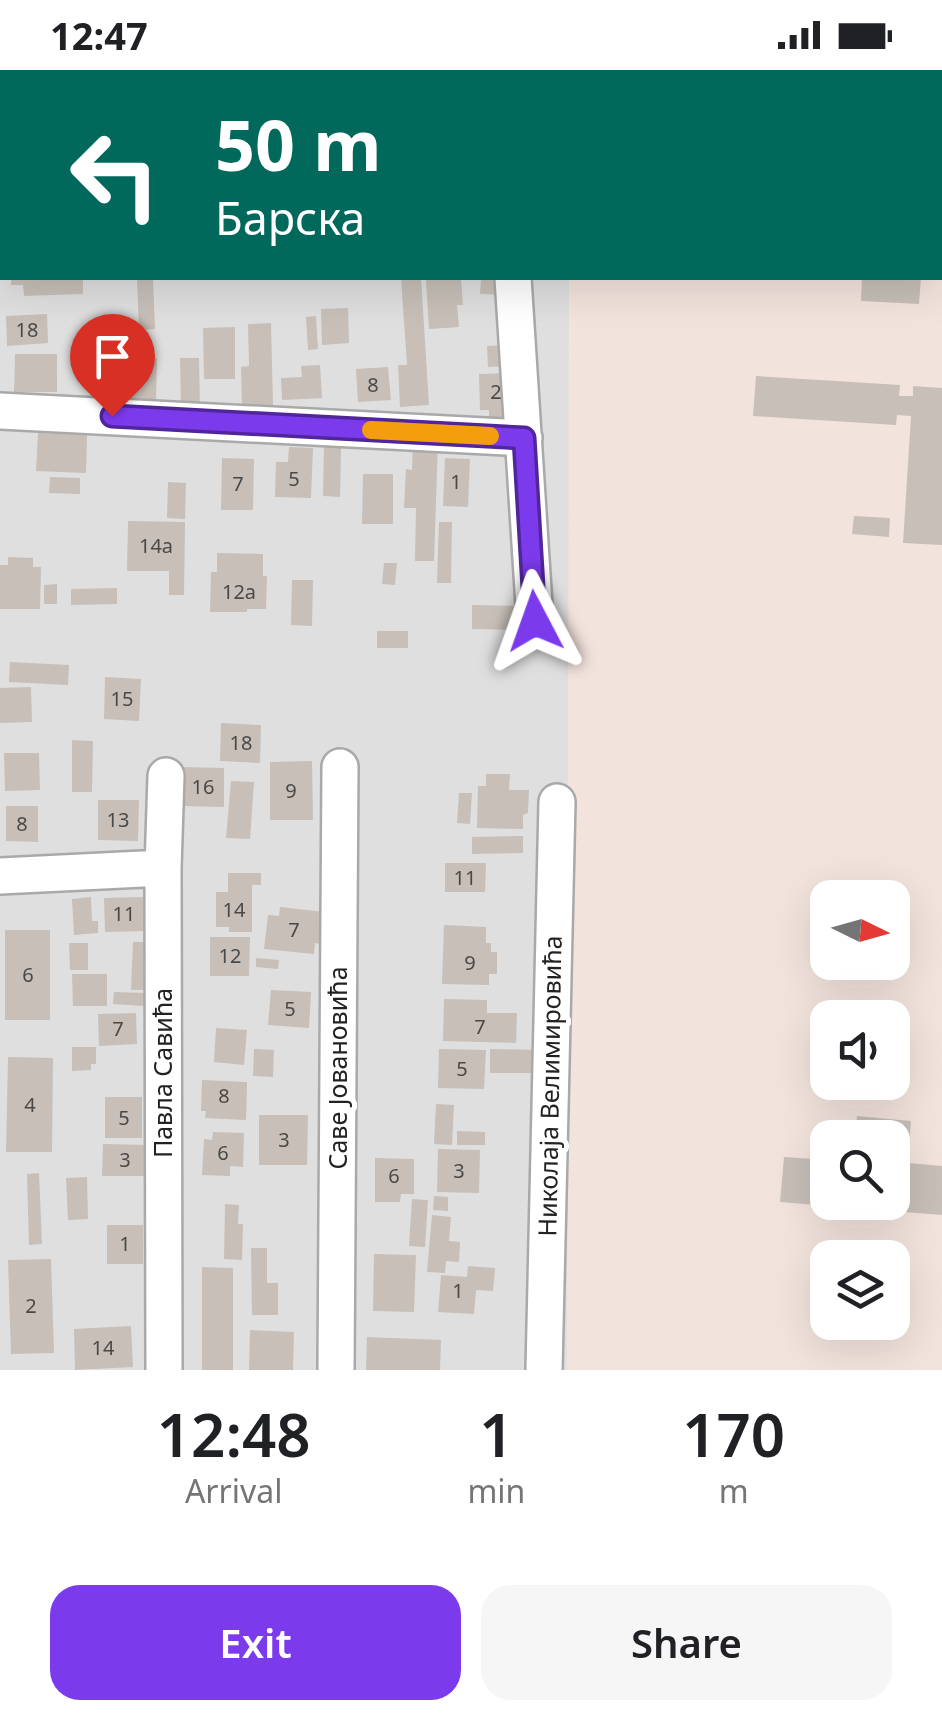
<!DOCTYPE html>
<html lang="en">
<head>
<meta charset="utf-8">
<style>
  :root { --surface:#fff; --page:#f6f6f6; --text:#202124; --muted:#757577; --accent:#7c3aed }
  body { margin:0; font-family:"Noto Sans",sans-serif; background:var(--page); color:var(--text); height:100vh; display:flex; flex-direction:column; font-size:38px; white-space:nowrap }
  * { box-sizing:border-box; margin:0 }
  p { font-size:32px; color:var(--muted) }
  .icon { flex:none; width:55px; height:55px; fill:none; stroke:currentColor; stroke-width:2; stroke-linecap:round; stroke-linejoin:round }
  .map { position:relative; height:1300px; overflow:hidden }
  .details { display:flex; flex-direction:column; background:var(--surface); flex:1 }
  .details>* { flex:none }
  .banner { position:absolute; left:0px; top:0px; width:942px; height:210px; box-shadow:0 10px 40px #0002; background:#00695c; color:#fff; overflow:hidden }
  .needle { width:65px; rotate:95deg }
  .controls { position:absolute; left:810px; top:810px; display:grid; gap:20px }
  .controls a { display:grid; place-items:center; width:100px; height:100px; border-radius:20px; background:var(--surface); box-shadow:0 10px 40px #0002; font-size:50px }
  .pin { position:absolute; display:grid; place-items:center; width:85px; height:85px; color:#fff; margin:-102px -42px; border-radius:50% 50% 50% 0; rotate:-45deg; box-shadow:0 0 10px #0007 }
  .pin .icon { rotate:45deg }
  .me { position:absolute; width:110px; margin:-55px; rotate:356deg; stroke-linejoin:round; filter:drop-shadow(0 0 8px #0008) }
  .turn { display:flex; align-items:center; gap:35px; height:210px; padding:0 50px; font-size:45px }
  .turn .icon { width:130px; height:130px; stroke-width:2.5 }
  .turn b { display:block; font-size:70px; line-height:85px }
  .eta { display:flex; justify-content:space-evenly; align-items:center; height:170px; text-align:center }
  .eta b { font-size:60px; font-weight:600; line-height:70px }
  .primary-button { display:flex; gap:20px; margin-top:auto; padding:20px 50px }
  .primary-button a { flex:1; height:115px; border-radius:30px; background:var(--accent); color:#fff; font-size:40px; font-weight:600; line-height:115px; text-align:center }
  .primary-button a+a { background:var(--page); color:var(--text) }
  .status { display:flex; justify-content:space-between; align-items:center; height:70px; padding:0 50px; background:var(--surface); direction:ltr }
  .status svg { height:28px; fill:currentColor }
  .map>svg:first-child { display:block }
  .residential { fill:#e0dfdf; fill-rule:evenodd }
  .military { fill:#f3e3dd; fill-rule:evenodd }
  .building { fill:#c7bfb8 }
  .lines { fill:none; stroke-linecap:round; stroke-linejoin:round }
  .minor-casing { stroke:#a9a9a9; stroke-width:40 }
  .minor { stroke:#fff; stroke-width:35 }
  .route-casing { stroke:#51269a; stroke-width:25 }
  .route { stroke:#7c3aed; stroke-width:18 }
  .slow { stroke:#f59e0b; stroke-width:18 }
  .labels { text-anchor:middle; stroke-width:10; stroke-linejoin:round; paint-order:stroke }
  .number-label { font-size:20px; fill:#4b4948 }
  .street-label { font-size:25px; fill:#222; stroke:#fff }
</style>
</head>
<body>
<div class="status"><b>12:47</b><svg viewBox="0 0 49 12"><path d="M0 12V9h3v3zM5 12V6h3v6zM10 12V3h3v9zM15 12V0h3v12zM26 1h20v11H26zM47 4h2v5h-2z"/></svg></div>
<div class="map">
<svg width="942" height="1300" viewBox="0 0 942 1300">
  <rect width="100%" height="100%" fill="#f2efe9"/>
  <!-- residential -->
  <path class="residential" d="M0,0H942V1300H0ZM2,2H940V208H2ZM828,828H892V892H828ZM828,948H892V1012H828ZM828,1068H892V1132H828ZM828,1188H892V1252H828Z"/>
  <!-- military -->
  <path class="military" d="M595,0H942V1300H567L569,208H940V2H595ZM828,828H892V892H828ZM828,948H892V1012H828ZM828,1068H892V1132H828ZM828,1188H892V1252H828Z"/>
  <!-- building -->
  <path class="building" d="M11,208H83V224L24,226L23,215H11Z
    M137,208H153L155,259L139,260Z
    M401,208H421L429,335L400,337L398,295H407Z
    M461,208L463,235H457L459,257L429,259L426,210Z
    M481,208H506L505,225L480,224Z
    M862,208H921L919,234L861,231Z
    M348,238L349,273L322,275L321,239Z
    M47,244L48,273L7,276L6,246Z
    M316,246L318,279L308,280L306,247Z
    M271,253L273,335L242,336L241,297L249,296L248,254Z
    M235,257V309H204L203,258Z
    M508,275L509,296L488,297L487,276Z
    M97,283L112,284L108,329L93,327Z
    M15,284H57V322H14Z
    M119,287L157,288L156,330L117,328Z
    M180,288H199L200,339L181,340Z
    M320,295L322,328L282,330L281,308L302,307L301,296Z
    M388,297L391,330L358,332L356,299Z
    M512,303L514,349L489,350V340H480L479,304Z
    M756,306L900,315L899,326H913V316L942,318V475L903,473L911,346L897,345L896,355L753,346Z
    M38,363L87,365L86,403L36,401Z
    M413,370L438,371L434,491H415L416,438H404L406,399L412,400Z
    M289,377L313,378L311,428L275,427L276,392H288Z
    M324,377L341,378L340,427L323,426Z
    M222,388L254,389L253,440H221Z
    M445,388L470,389L468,437L443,436Z
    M363,404H393V454H362Z
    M50,407L80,408V424L49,423Z
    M168,412L186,413L185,449L167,448Z
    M854,446L890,448L889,467L852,464Z
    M128,451L185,452L184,525H169V501H127Z
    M439,452H452L451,513H437Z
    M217,483L263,484V506H267L266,539H247V542H210L211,502H217Z
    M8,487L33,488V497H41L40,539H0V495H8Z
    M384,493H397L395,515L382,514Z
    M292,510H313L312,556L291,555Z
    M57,514V534H44V515Z
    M117,518V534L71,535V519Z
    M472,535L525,536V560L472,559Z
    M377,561H408V578H377Z
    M10,592L69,595L68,615L9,612Z
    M105,607L141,609L139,651L104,649Z
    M31,617L32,652L0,653V618Z
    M221,653L261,655L260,693L220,691Z
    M72,670L93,671L92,722H72Z
    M4,683H39L40,720L5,721Z
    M312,691L313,750H270V692Z
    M183,697L224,698V737L182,736Z
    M486,704H510L509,720H529L528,743L523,745V759L477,758L478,716H486Z
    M231,711L254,712L250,769L226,768Z
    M459,723H472L470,754L457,753Z
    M98,730H139L138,771L98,770Z
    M6,736H38V772L6,771Z
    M523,766V783L472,784V767Z
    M445,793H486L485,822H445Z
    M228,803H261V815H252V862H229V857H216V822H228Z
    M91,827L92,851H98V863L74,865L72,829Z
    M143,827L144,861L105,862L104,828Z
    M280,837L324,842L320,874L315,873L314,884L264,879L268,845L279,846Z
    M444,855L486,857V873H491V882H497V904H489V915L442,914Z
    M5,860H50V950H5Z
    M210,867H250L249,906H210Z
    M133,872H151L149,920H131Z
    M69,873H88V900H70Z
    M256,888L279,890L278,899L256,897Z
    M72,904H107V936H73Z
    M271,920L311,922L309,958L268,955Z
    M114,922L145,923L144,936L113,934Z
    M444,929L487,930V943H517L516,973L443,971Z
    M136,943L137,974L99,976L98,944Z
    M216,958L247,960L244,995L214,992Z
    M72,977H96V994H91V1000L72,1001Z
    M254,979L274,980L273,1007L253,1006Z
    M439,979L486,980L484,1019L438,1018Z
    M490,979L539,980V1003H490Z
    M8,987L53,988L52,1082H6Z
    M202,1010L247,1012L246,1050L205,1048L206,1041H201Z
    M105,1027H142V1068H105Z
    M436,1034L454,1035L452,1075L434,1074Z
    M259,1045H308L307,1095H259Z
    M857,1046L911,1051L908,1093L942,1096V1145L780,1132L784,1087L828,1090V1132H892V1068H855Z
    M457,1061L485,1062V1075H457Z
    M213,1062L244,1063L243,1097L230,1096V1106L202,1105L204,1069L212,1070Z
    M103,1074L148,1075V1106H102Z
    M438,1079L480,1080L479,1123L437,1122Z
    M375,1088L414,1089V1124H401L400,1132H375Z
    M39,1103L42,1174L29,1175L27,1104Z
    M87,1107L88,1149L68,1150L66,1108Z
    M434,1126L448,1127V1141L433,1140Z
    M412,1129L428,1130L425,1177L409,1176Z
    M225,1134L239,1135L238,1154H243L242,1190L224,1189Z
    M432,1145L451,1147L449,1171L460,1172L459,1192L446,1191L445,1203L427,1202Z
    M107,1155H143V1194H107Z
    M251,1178H267V1213H278V1245H252Z
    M374,1184L416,1185L414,1242L373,1241Z
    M51,1189L54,1283L11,1284L8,1190Z
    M468,1196L495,1198L493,1221L476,1220L474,1244L438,1242L441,1205L467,1207Z
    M202,1197L233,1198V1300H202Z
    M131,1256L133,1297L75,1300L74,1259Z
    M250,1260L294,1262L293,1300H249Z
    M367,1267L441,1270L440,1300H366Z"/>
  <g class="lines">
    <!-- minor casing -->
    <g class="minor-casing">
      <path id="minor" d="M557,2L558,0
        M0,88H2
        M513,208L535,551
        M0,341L524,368
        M0,806L163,798
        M164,1300L163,798L166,706
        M336,1300L340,697
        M544,1300L557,732"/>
    </g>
    <!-- minor -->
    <use href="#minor" class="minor"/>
  </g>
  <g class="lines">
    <!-- route casing -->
    <g class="route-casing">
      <path id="route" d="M112,346L524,368L535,551"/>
    </g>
    <!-- route -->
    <use href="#route" class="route"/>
    <!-- slow -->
    <path class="slow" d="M371,360L490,366"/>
  </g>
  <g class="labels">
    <!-- number labels -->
    <g class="number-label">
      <text x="27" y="267">18</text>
      <text x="373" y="322">8</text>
      <text x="496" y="329">2</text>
      <text x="294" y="416">5</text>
      <text x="456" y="419">1</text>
      <text x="238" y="421">7</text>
      <text x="156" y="483">14a</text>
      <text x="239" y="529">12a</text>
      <text x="122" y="636">15</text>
      <text x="241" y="680">18</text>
      <text x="203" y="724">16</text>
      <text x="291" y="728">9</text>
      <text x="118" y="757">13</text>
      <text x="22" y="761">8</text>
      <text x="465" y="815">11</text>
      <text x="234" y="847">14</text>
      <text x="124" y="851">11</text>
      <text x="294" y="867">7</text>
      <text x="230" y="893">12</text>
      <text x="470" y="900">9</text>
      <text x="28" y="912">6</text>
      <text x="290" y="946">5</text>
      <text x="480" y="964">7</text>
      <text x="118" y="966">7</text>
      <text x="462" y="1006">5</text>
      <text x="224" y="1033">8</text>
      <text x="30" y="1042">4</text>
      <text x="124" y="1055">5</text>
      <text x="284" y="1077">3</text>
      <text x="223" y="1090">6</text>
      <text x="125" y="1097">3</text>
      <text x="459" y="1108">3</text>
      <text x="394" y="1113">6</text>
      <text x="125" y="1181">1</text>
      <text x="458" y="1228">1</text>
      <text x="31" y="1243">2</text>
      <text x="103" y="1285">14</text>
    </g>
    <!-- street labels -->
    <g class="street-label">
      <text transform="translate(338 998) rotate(-90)" y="9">Саве Јовановића</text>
      <text transform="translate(163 1003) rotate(-90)" y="9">Павла Савића</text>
      <text transform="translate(550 1016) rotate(-89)" y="9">Николаја Велимировића</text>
    </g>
  </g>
</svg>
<div class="controls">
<a><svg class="needle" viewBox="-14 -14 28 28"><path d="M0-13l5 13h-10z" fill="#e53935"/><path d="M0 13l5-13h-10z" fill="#757577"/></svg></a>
<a><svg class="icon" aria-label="sound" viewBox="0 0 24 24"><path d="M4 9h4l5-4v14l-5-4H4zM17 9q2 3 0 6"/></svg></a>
<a><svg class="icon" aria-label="search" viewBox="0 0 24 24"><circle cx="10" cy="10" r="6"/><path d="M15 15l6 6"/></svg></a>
<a><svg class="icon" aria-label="layers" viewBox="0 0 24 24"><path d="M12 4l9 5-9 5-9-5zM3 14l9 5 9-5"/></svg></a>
</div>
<div class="pin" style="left:112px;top:346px;background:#d93025"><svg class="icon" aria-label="arrive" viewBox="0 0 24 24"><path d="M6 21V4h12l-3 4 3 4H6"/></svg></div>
<svg class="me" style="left:535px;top:551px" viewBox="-20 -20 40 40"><path d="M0-17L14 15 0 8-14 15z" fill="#7c3aed" stroke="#fff" stroke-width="4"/></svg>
<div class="banner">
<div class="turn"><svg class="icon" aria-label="left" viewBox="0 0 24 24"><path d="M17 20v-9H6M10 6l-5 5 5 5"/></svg><div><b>50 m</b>Барска</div></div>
</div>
</div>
<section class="details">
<div class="eta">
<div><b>12:48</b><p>Arrival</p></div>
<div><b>1</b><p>min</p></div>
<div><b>170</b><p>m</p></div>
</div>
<div class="primary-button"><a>Exit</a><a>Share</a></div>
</section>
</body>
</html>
